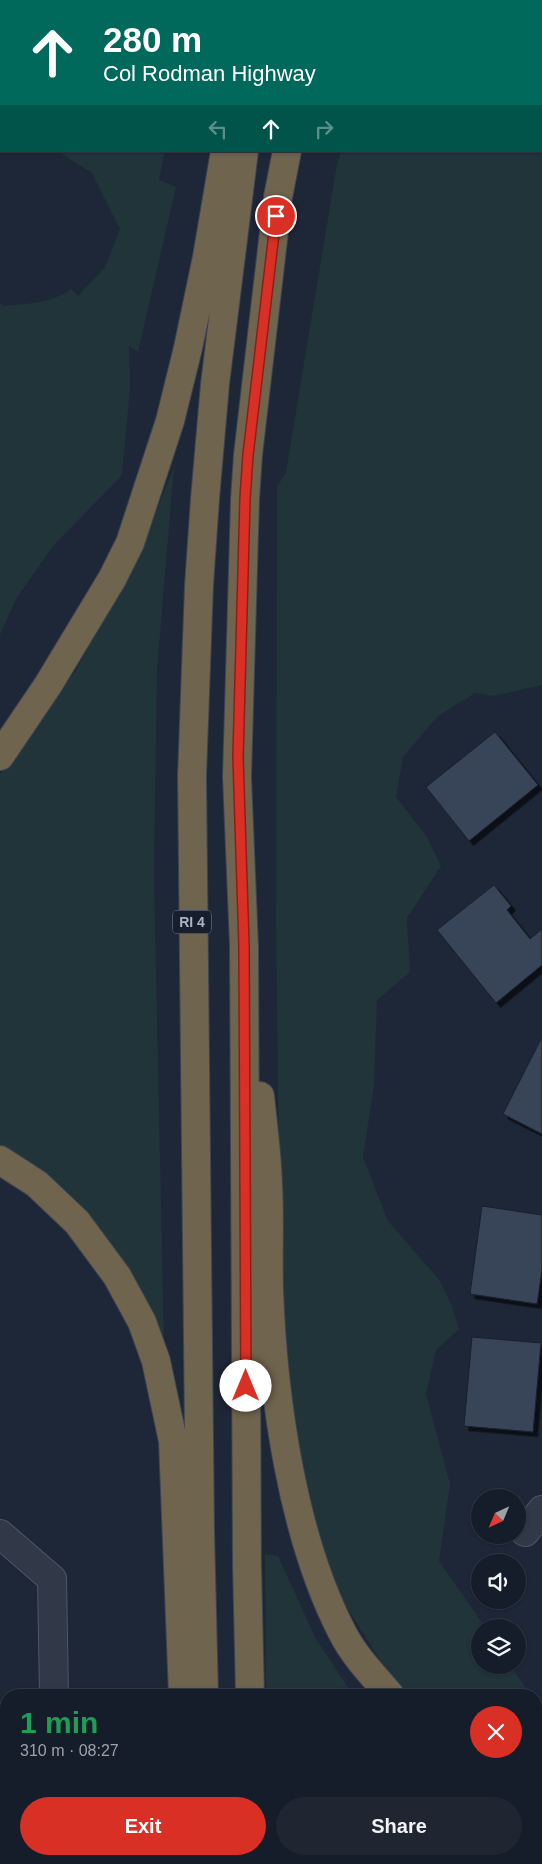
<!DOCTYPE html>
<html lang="en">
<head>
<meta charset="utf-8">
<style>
  :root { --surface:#161d2a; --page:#1f2632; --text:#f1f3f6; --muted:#9ea2a8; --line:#353b47; --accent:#d93025 }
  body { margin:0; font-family:Arial,sans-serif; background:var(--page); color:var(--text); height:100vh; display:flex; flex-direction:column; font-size:19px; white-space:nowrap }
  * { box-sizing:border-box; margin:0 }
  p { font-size:16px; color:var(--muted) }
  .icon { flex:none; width:28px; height:28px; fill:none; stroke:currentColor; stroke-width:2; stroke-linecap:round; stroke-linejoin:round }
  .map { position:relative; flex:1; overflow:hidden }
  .sheet { position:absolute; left:0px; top:1689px; width:542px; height:176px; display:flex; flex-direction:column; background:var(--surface); border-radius:20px 20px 0 0; box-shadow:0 1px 4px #0004,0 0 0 1px var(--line) }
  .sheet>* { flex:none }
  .top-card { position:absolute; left:0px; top:0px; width:542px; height:152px; box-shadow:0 1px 4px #0004,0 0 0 1px var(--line); background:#00695c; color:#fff; overflow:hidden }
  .needle { width:32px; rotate:224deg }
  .fabs { position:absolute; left:471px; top:1489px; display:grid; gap:10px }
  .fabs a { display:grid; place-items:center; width:55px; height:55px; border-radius:50%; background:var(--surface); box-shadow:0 1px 4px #0004,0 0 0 1px var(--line); font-size:25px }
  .pin { position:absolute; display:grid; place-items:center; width:42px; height:42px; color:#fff; margin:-21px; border:2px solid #fff; border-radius:50%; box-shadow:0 1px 5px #0007 }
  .me { position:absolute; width:55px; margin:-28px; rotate:0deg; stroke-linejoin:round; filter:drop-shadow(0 0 4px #0008) }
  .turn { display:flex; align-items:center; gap:18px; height:105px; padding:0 20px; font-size:22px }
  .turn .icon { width:65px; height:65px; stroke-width:2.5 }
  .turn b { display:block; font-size:35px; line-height:42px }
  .lanes { display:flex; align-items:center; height:48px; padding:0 20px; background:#0003; justify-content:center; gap:25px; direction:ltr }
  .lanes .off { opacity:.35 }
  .round { display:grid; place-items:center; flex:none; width:52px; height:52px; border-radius:26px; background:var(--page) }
  .summary { display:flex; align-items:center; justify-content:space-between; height:85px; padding:0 20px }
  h1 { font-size:30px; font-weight:700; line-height:38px; color:#1e9e55 }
  .button { display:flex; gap:10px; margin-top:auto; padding:10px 20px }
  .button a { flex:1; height:58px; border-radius:30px; background:var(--accent); color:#fff; font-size:20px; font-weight:700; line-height:58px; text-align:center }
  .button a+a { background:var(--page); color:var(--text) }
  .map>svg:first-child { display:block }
  .green { fill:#203439 }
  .building { fill:#394558; stroke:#19202e; filter:url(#shadow) }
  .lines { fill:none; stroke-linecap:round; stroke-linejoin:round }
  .minor-casing { stroke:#4f5666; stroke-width:30 }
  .highway-casing { stroke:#3c4352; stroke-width:30 }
  .minor { stroke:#313948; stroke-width:28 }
  .highway { stroke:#6f644e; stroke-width:28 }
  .route-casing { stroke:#8d1f18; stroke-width:12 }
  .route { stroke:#d93025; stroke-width:9 }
  .labels { text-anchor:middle; stroke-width:4; stroke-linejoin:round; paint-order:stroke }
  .shield { fill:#171e2c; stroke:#7f8697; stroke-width:1 }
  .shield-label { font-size:14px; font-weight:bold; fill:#abb3c5 }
</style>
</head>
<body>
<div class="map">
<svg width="542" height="1864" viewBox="0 0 542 1864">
  <defs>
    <filter id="shadow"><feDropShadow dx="4.5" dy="4.5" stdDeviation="0" flood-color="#0009"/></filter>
  </defs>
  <rect width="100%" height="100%" fill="#1e2738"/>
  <!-- green -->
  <path class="green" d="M0,0H192L1,1V73Z
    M393,0H542V685L493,696L475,693L438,716L403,757L396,797L427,837L441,866L407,918L410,972L377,1000L374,1086L363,1157L388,1221L440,1281L452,1306L459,1329L436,1350L426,1394L450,1484L439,1561L485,1627L480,1628V1665H510L528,1691L534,1695H402L341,1598L297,1493L275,1280L280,1251L276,925L277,487L286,472L337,164L341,151H541V1H392Z
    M57,151H165L159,180L176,187L138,352L129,346L130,389L122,475L53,546L16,599L0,635V304L4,306C25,304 53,303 71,289L78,296L105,267L120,229L92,173Z
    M174,467L157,671L154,875L164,1346L134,1292L0,1153V774L76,670L142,546Z
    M265,1554L278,1556L316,1639L353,1695H266Z
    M536,1697L542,1701V1800L536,1795Z
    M536,1843L542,1846V1864H268V1859H536Z"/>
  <!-- building -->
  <path class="building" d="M495,732L538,785L469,841L426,787Z
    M494,885L511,906L507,910L530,939L542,929V965L496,1003L437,930Z
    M542,1037V1134L503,1114Z
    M482,1206L542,1215V1270L537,1304L470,1294Z
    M472,1337L541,1343L533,1432L464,1426Z"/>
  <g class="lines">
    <!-- minor casing -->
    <g class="minor-casing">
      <path id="minor" d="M525,1532L542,1510
        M0,1534L52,1579L54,1695
        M0,1849L6,1842"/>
    </g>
    <!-- highway casing -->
    <g class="highway-casing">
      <path id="highway" d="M252,1L253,0
        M316,1V0
        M0,756L48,685L112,579L130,543L170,421L188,348L207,257L225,151
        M260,1096C263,1125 267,1154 268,1183C270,1218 268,1254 269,1289C273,1398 292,1535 342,1632C354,1656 373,1675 390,1695
        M0,1160L37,1184L77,1222L117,1276L142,1322L156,1361L173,1441L183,1695
        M204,1695L200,1530L192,776L199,585L205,499L215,384L244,151
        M250,1695L247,1566L244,946L237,777L245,499L248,455L278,197L287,151
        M536,1817L542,1821
        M181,1864V1859
        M200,1864V1859
        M247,1864L248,1859"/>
    </g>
    <!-- minor -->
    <use href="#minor" class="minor"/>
    <!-- highway -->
    <use href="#highway" class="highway"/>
  </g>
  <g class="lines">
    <!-- route casing -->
    <g class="route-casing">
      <path id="route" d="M246,1386L244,946L238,757L245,499L248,455L276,216"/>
    </g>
    <!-- route -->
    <use href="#route" class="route"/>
  </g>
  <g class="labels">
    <!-- shield labels -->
    <rect class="shield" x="173" y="910.5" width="38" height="23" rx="4"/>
    <g class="shield-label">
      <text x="192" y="927">RI 4</text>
    </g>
  </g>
</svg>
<div class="fabs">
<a><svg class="needle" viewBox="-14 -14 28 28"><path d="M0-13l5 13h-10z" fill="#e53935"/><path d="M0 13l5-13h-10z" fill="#9ea2a8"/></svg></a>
<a><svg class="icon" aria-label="sound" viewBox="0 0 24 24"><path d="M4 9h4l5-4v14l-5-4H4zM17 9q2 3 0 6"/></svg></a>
<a><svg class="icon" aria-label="layers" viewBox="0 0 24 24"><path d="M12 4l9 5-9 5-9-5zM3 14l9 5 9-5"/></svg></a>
</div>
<div class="pin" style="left:276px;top:216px;background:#d93025"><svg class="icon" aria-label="arrive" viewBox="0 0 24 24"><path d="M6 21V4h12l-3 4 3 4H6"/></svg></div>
<svg class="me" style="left:246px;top:1386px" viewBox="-20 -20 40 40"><circle r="19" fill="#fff"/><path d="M0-13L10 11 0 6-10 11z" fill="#d93025"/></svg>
<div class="top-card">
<div class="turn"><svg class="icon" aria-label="ahead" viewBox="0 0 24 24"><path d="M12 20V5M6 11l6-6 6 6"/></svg><div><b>280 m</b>Col Rodman Highway</div></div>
<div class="lanes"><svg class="icon off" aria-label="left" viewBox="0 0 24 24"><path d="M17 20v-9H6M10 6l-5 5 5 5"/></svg><svg class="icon" aria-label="ahead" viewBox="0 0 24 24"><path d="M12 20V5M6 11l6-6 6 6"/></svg><svg class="icon off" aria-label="right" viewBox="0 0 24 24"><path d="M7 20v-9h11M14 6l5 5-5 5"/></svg></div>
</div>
<section class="sheet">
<div class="summary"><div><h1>1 min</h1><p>310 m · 08:27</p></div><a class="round" style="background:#d93025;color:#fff"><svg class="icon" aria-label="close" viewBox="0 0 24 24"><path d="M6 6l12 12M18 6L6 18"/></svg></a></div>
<div class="button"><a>Exit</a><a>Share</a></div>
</section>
</div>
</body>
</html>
